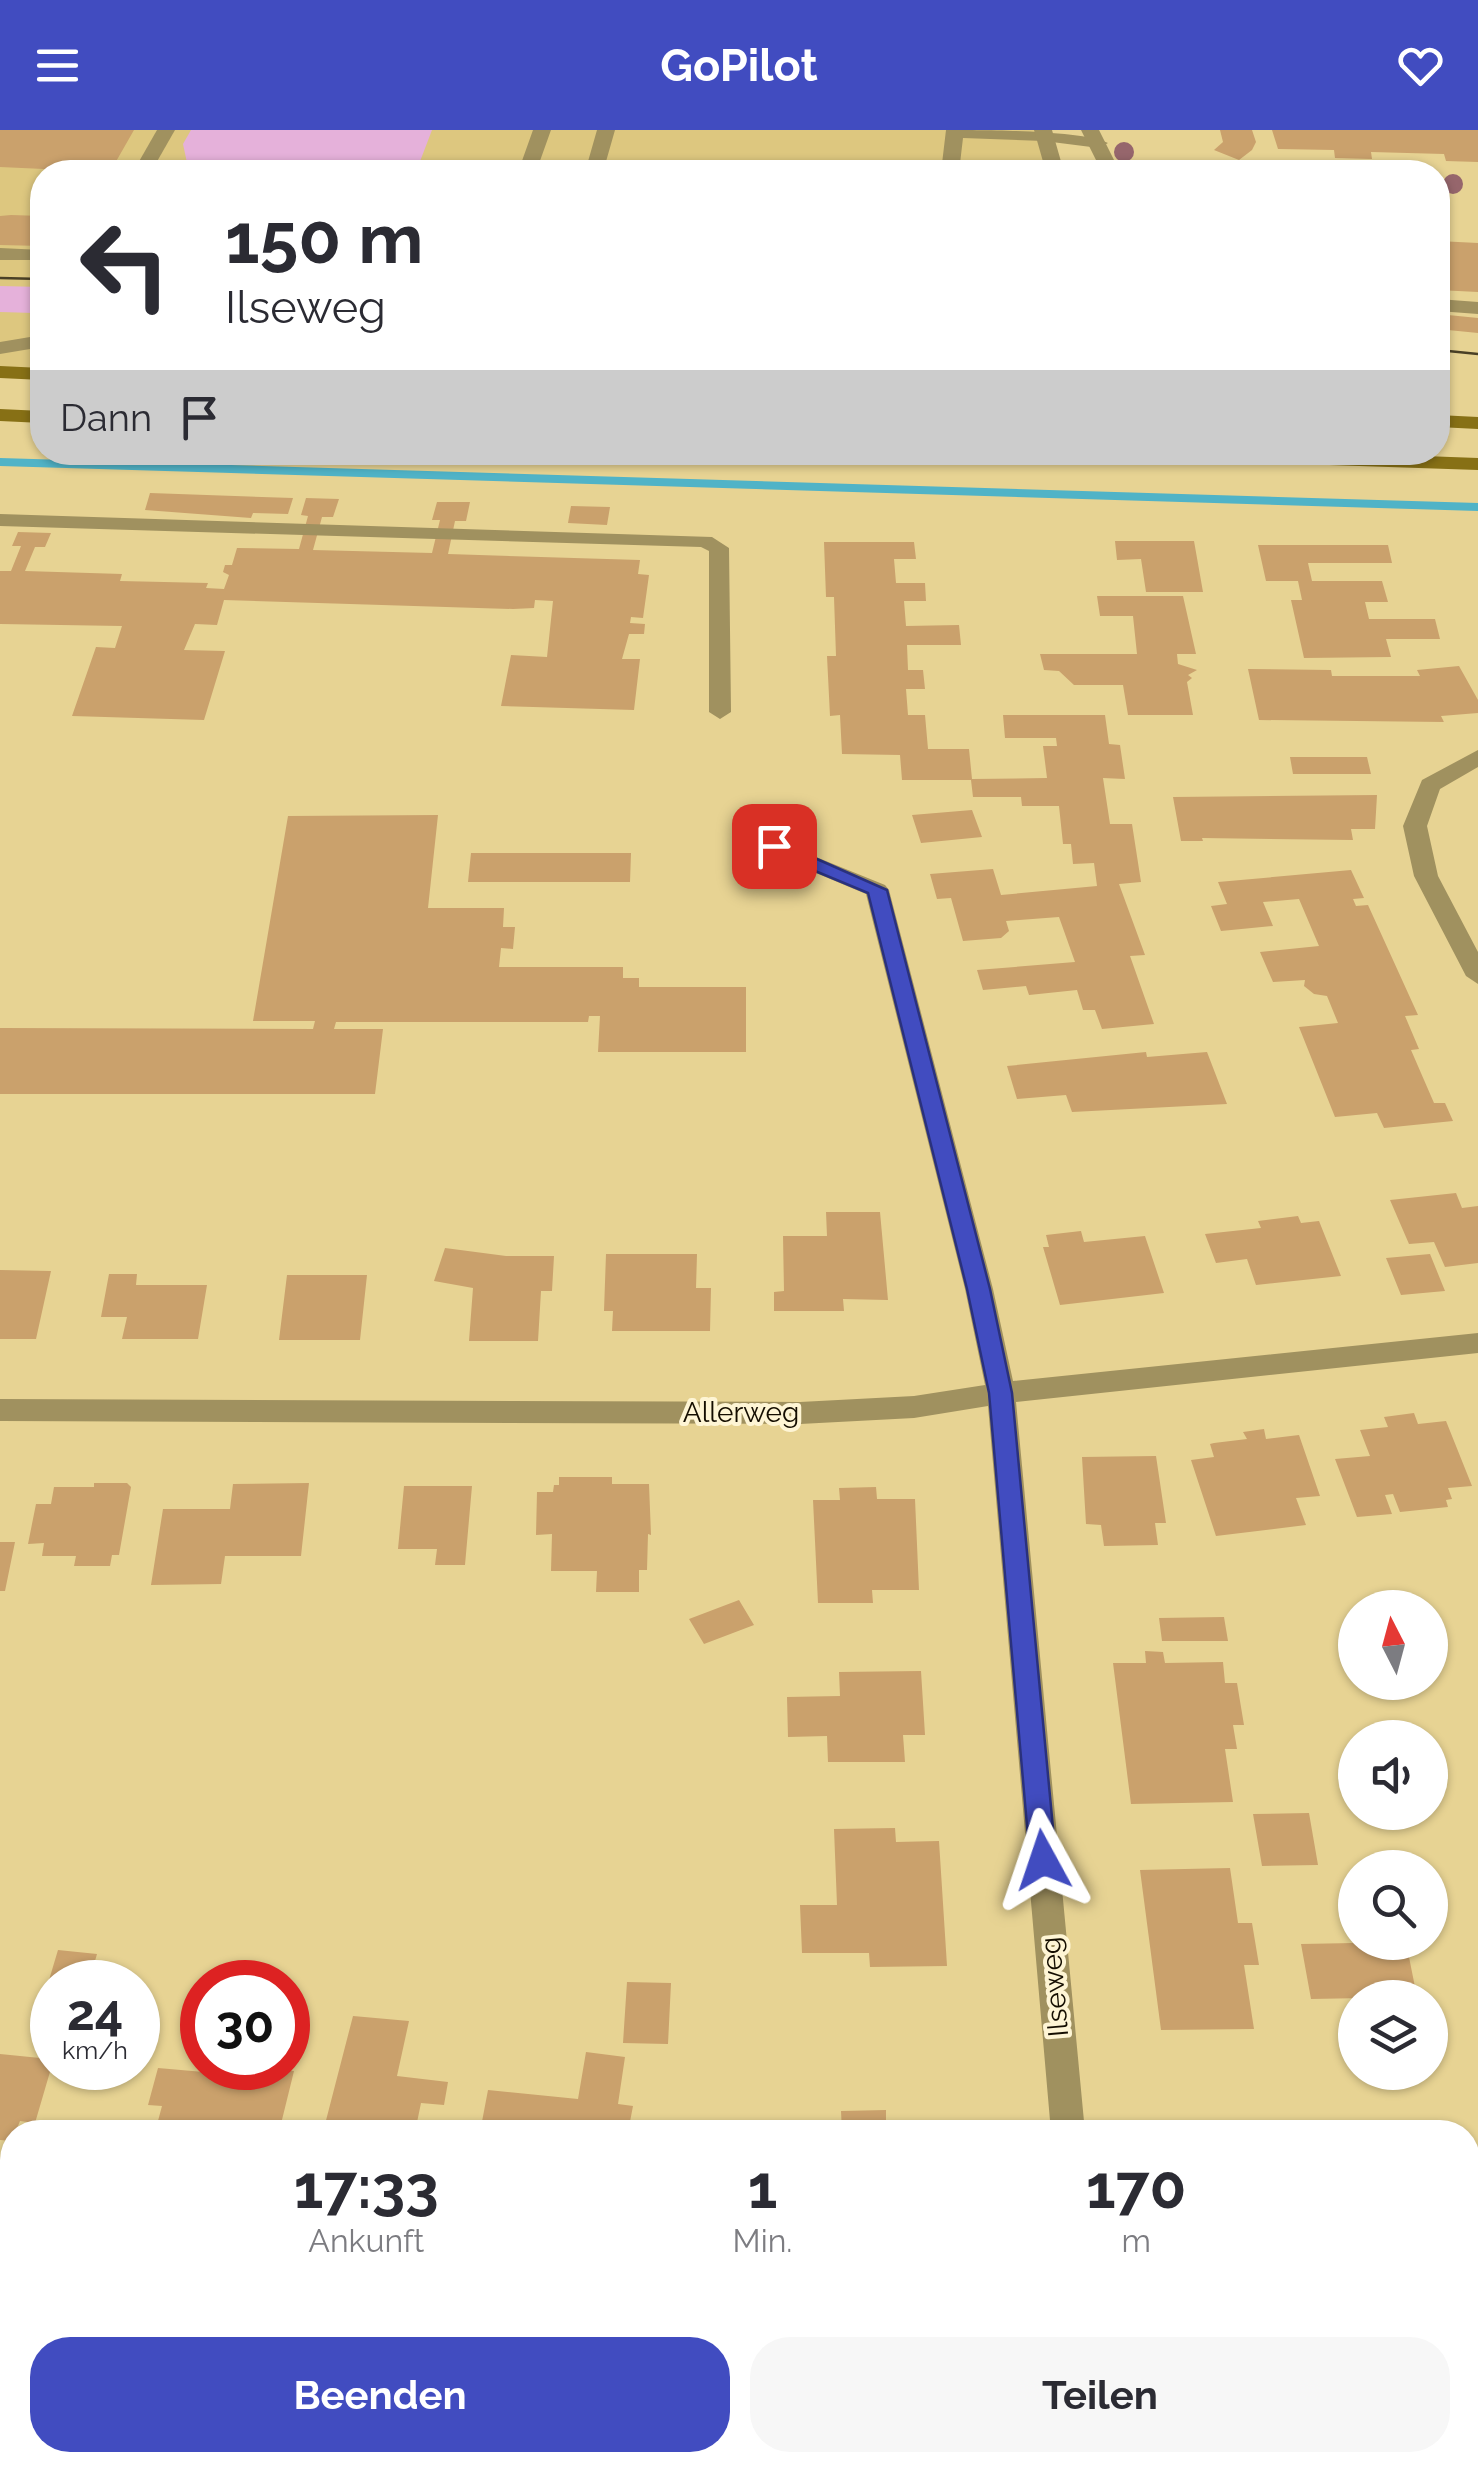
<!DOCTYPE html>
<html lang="de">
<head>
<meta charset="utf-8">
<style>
  :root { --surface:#fff; --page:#f7f7f7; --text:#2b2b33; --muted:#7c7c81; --accent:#414cc0 }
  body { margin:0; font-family:Raleway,sans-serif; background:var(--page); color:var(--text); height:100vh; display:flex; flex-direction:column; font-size:38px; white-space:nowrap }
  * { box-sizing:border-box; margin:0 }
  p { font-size:32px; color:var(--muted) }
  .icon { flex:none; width:55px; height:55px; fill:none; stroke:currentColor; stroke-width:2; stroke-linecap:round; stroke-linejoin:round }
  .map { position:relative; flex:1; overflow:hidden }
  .sheet { position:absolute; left:0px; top:1990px; width:1480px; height:352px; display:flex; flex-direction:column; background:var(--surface); border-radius:40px 40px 0 0; box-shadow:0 2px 8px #0004 }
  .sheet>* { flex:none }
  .guide { position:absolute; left:30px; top:30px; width:1420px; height:305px; border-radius:40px; box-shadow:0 2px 8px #0004; background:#fff; color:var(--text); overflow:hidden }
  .needle { width:65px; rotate:354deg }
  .fabs { position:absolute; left:1338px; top:1460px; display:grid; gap:20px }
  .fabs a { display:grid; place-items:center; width:110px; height:110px; border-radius:50%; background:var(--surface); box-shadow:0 2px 8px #0004; font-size:50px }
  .speed { position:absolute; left:30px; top:1830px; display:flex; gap:20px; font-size:50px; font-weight:700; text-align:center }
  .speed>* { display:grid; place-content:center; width:130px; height:130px; border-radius:50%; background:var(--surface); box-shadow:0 2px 8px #0004; line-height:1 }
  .speed small { font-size:25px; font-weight:400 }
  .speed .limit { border:15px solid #d22; background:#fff; color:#111 }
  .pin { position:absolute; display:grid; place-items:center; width:85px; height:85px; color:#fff; margin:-42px; border-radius:20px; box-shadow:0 5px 15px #0006 }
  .me { position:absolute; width:110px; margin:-55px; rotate:355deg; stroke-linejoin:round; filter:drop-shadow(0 0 8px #0008) }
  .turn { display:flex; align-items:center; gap:35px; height:210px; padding:0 30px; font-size:45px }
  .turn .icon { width:130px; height:130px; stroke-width:2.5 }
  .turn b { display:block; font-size:70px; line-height:85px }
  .then { display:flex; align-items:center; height:95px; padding:0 30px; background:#0003; gap:20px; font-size:38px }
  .eta { display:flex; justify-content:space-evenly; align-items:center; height:170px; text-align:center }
  .eta b { font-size:60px; font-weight:700; line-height:70px }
  .cta { display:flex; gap:20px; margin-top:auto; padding:20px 30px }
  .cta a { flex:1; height:115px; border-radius:40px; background:var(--accent); color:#fff; font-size:40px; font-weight:700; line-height:115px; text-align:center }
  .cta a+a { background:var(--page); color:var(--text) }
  header { display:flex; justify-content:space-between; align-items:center; height:130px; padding:0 30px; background:var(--accent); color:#fff; font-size:45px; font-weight:700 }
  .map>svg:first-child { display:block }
  .built { fill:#ddc77f }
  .green { fill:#e5b1da }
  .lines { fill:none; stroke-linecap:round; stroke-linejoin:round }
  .stream { fill:#50b3c7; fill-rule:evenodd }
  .building { fill:#caa16c }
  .service { fill:#a0915f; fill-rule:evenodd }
  .pedestrian { fill:#a0915f; fill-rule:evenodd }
  .minor { fill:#a0915f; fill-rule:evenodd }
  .secondary { fill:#877015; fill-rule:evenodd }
  .tram { stroke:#4a4026; stroke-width:2.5 }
  .tree { fill:#96666c }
  .route { fill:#414cc0; stroke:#2a317d; stroke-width:2.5 }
  .labels { text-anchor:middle; stroke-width:8; stroke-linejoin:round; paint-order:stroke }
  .street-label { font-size:28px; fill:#140d00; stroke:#fef5d5 }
</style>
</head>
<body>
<header><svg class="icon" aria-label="menu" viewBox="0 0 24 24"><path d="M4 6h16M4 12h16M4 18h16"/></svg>GoPilot<svg class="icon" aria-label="heart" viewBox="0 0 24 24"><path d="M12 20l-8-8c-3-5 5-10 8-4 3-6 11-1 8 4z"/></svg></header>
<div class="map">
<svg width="1478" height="2342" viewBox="0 0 1478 2342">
  <rect width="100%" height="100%" fill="#e7d393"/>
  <!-- built -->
  <path class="built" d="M0,0H1043L1055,42H42V244L0,242Z"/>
  <!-- green -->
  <path class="green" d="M191,0H432L416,42H189L183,14Z
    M0,156L42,157L34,183L0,182Z"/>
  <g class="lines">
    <!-- stream -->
    <path class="stream" d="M0,328L1478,373V381L0,336Z"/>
  </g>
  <!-- building -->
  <path class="building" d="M0,0H134L110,42L0,37Z
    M1220,0H1252L1256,12L1252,20L1239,30L1214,20L1223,12Z
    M1272,0H1478V32L1446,31L1444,24L1371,22L1372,29L1335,28L1334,20L1278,19Z
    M11,85L42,86V116L0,115V86Z
    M1438,111L1478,113V162L1438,160Z
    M1438,184L1478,188V203L1438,199Z
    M150,363L293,368L288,384L253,383L251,388L145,380Z
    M306,368L339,369L333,387H322L313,420L432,423L440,390H432L437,372H470L466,391H455L448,424L640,430L638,444L649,445L643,488L631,487L630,493L645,494L644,504H629L622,529H640L634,580L501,576L511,525L547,527L553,471L535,470L534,478L513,479L224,470L217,495L195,494L184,520L225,521L204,590L72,586L96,517L115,518L122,496L0,494V441H11L21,416H12L18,402L51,403L45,417H35L25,441L122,444L120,451L208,453L206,458L224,459L229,445L223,442L225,435H232L237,418L299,419L308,386L301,385Z
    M571,376L610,377L607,395L568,393Z
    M1115,411H1194L1203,462H1146L1141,429L1117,430Z
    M824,412H914L916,429H894L896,453H925L926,471H904L906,496L959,495L961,515H907L908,540H923L925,559H906L908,585H925L928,619H969L972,649L1047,648L1043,616H1057L1056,608H1005L1003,585H1105L1109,614L1120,615L1125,649L1103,648L1110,694H1132L1141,752L1119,754L1145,825L1130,826L1154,894L1102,899L1095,880H1083L1077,860L1029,865L1026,856L983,860L977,840L1075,832L1059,787L1006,791L1009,801L1001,808L963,811L951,768L937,769L930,744L993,739L1001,765L1097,756L1094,733L1073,734L1071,714H1063L1059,676H1022L1021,667H973L971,650H902L900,625L842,624L840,585L830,586L827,526H836L834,467H826Z
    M1258,415H1388L1392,433H1308L1312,451H1382L1388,472H1365L1369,489H1435L1440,509H1386L1391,527L1304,528L1291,470H1302L1298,451H1266Z
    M1097,466H1183L1196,524H1177L1178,534L1197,540L1188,545L1192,548L1187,552L1193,585H1128L1123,555H1074L1059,541L1044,540L1040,524H1137L1133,486H1100Z
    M1459,536L1478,570V583L1441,586L1444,592L1259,590L1248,539L1331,540L1332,546H1420L1417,540Z
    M1290,627H1367L1371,644H1293Z
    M1377,665L1375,699H1351L1353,710L1202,708L1203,711H1181L1173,667Z
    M972,680L982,707L921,713L912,685Z
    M438,685L428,778H504L503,797H515L513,819L501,818L499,837H623V848H639V857H746V922H598L600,886H589L588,892H336L334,899H383L375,964H0V898L313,899L315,891H253L288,686Z
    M471,723H631L630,752H468Z
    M1351,740L1364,768L1353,769L1356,776L1368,775L1418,885L1405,886L1419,919L1411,920L1434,973H1445L1453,991L1384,998L1377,983L1335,987L1299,897L1338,893L1327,866L1314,864L1304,856L1305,850L1273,852L1260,822L1319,816L1299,769L1263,772L1273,796L1221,801L1211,776L1227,774L1218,752Z
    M1146,922L1147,927L1207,922L1227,974L1072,982L1066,965L1017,969L1007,936Z
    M1456,1063L1462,1078L1478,1076V1133L1445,1137L1434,1112L1409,1114L1390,1070Z
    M826,1082H880L888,1170L843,1169L844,1181H774V1162L784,1161L783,1106H827Z
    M1298,1086L1301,1093L1319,1091L1341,1146L1256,1155L1247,1129L1216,1133L1205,1104L1261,1098L1258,1091Z
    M1081,1101L1084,1112L1145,1106L1164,1163L1060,1175L1043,1117H1049L1046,1105Z
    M445,1118L506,1126H554L552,1161H541L538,1211H469L473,1158L434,1151Z
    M606,1124H697L696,1158H711L710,1201H612L613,1181H604Z
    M1430,1124L1445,1161L1401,1165L1386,1128Z
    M0,1140L51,1141L36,1209H0Z
    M109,1144H137L136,1155H207L198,1209H122L127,1187H101Z
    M287,1145H367L360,1210H279Z
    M1414,1283L1418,1294L1446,1291L1472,1356L1448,1358L1452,1369L1446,1370L1448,1377L1400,1382L1393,1364L1385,1365L1392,1384L1357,1387L1335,1329L1370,1326L1360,1300L1388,1297L1384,1287Z
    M1264,1299L1266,1309L1299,1305L1320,1366L1296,1368L1306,1395L1216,1406L1191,1330L1214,1327L1210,1314L1214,1313L1247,1309L1243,1302Z
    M1156,1326L1166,1393H1155L1158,1415L1104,1416L1101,1395L1086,1394L1082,1327Z
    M559,1347H612V1354H649L651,1405L648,1404L647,1440H639V1462H596L597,1441H551L552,1404L536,1405L537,1362H553L554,1355H559Z
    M94,1353H127L131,1357L119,1425H112L110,1436H74L76,1426H42L44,1413L28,1414L36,1374H51L54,1357H94Z
    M309,1353L301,1426H225L221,1454L151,1455L163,1379H230L233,1354Z
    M404,1356H472L465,1435H435L437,1419H398Z
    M876,1357L877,1369H915L919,1460H872L873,1473H818L813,1370H840L839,1358Z
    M0,1412H15L5,1461H0Z
    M739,1470L754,1495L704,1514L689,1489Z
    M1224,1487L1228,1511H1162L1159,1488Z
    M1145,1521L1163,1522L1165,1533L1223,1532L1225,1553H1237L1244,1595H1233L1237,1619H1225L1233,1672L1131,1674L1113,1533H1146Z
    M921,1541L925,1605H903L905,1632H828L827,1606L788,1607L787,1567L840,1566L839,1542Z
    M1309,1683L1318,1735L1262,1736L1253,1684Z
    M895,1698L896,1712L939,1711L947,1836L870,1837L869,1823H802L800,1775H837L834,1699Z
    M1230,1738L1238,1793H1252L1259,1835H1244L1254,1899L1161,1900L1140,1740Z
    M1406,1812L1417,1867L1311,1869L1301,1814Z
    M58,1820L97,1824L89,1852H52V1935L35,1993L20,1991L12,2011L0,2010V1924L40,1928L47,1902L34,1900Z
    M627,1852L671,1853L668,1914L623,1913Z
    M353,1886L409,1891L397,1946L448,1952L444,1975L421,1973L415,2002H323Z
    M586,1922L625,1927L618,1974L633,1976L628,2002H480L488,1960L578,1969Z
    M158,1938L249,1946L251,1938L294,1941L279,2002H155L162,1976L148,1975Z
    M886,1980V2002H842L841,1981Z
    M1468,2085H1473L1478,2099L1477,2212L1468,2182Z
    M0,2270L12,2271V2330H301L299,2342H0Z"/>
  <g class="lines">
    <!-- service -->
    <path class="service" d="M533,0H551L536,42H518Z
      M597,0H615L603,42H585Z
      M946,0C981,0 1083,0 1108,13L1099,18L1044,11L963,8L959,42H941Z
      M0,118L42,120V130H0Z
      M1438,169L1478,172V184L1438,181Z
      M42,205V217L0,224V212Z
      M0,384L712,407L729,418L731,582L720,589L709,582V421L701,417L0,396Z"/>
    <!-- pedestrian -->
    <path class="pedestrian" d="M157,0H175L151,42H133Z"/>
    <!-- minor -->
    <path class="minor" d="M1034,0H1052L1064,42H1046Z
      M1081,0H1099L1120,42H1102Z
      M1478,620V637L1440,659L1427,696L1438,746L1478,822V854L1466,846L1414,746L1403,696L1422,650Z
      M774,710L885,755L889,760L993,1159L1013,1251L1478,1203V1223L1016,1272L1085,2002H1051L988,1276L914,1288L800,1294L0,1291V1269L800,1272L914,1266L985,1255L965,1159L866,764L766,722L762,717L766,712Z
      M0,2129L12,2130V2164L0,2163Z
      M1468,2326L1474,2329L1478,2342H1371L1366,2330H1468Z
      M381,2330H419L418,2342H380Z"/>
    <!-- secondary -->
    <path class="secondary" d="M0,236L42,238V250L0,248Z
      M0,279L42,281V293L0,291Z
      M1438,285L1478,287V299L1438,297Z
      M1107,322H1315L1478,328V340L1117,328Z"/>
    <!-- tram -->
    <path class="tram" d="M0,148L42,149
      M1438,220L1478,224"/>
  </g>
  <!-- trees -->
  <g class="tree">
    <circle cx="1124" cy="22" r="10"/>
    <circle cx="1453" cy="54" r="10"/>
  </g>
  <!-- route -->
  <path class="route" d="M774,710L887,760L990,1159L1012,1263L1056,1730L1052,1738L1043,1742L1034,1738L1030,1730L989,1263L967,1159L868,763L767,721L764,716Z"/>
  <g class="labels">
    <!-- street labels -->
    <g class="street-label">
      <text x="741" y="1292">Allerweg</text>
      <text transform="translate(1054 1857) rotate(-95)" y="10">Ilseweg</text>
    </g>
  </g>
</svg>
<div class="fabs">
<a><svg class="needle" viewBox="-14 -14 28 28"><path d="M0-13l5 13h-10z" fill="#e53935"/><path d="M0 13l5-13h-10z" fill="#7c7c81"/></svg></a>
<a><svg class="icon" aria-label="sound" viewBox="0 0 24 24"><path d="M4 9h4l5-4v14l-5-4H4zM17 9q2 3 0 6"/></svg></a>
<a><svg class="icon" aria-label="search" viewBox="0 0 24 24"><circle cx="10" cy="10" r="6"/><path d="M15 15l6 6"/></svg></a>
<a><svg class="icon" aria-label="layers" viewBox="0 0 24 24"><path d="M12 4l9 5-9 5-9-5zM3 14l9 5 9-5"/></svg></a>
</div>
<div class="speed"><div>24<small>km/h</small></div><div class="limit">30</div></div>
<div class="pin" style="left:774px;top:716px;background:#d93025"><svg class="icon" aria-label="arrive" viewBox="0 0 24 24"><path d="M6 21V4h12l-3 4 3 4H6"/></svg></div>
<svg class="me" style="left:1043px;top:1730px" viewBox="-20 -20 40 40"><path d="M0-17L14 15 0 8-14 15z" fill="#414cc0" stroke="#fff" stroke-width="4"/></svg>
<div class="guide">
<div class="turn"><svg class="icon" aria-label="left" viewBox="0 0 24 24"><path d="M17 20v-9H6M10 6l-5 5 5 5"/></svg><div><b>150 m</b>Ilseweg</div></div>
<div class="then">Dann<svg class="icon" aria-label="arrive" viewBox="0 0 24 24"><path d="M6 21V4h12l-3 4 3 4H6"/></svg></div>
</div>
<section class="sheet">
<div class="eta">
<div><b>17:33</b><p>Ankunft</p></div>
<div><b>1</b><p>Min.</p></div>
<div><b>170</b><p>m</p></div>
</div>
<div class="cta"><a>Beenden</a><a>Teilen</a></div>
</section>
</div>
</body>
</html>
